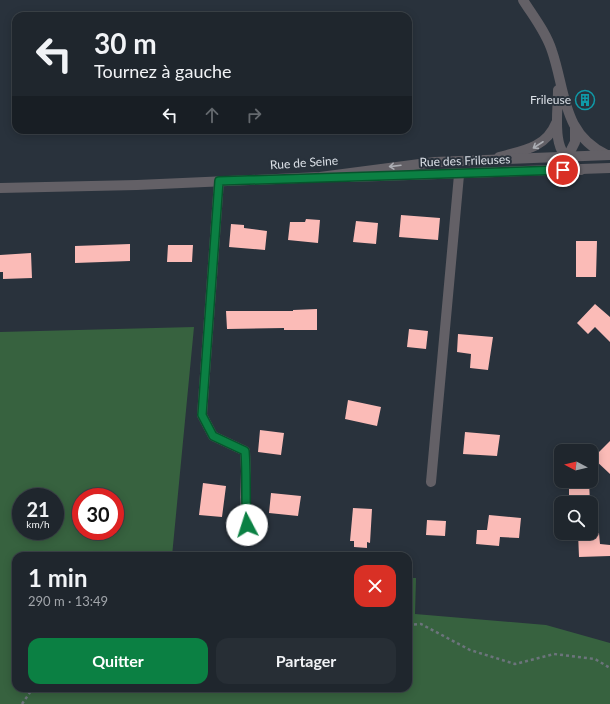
<!DOCTYPE html>
<html lang="fr">
<head>
<meta charset="utf-8">
<style>
  :root { --surface:#1f262d; --page:#272e35; --text:#f1f3f6; --muted:#a1a5aa; --line:#3c4349; --accent:#0b8043 }
  body { margin:0; font-family:Lato,sans-serif; background:var(--page); color:var(--text); height:100vh; display:flex; flex-direction:column; font-size:15px; white-space:nowrap }
  * { box-sizing:border-box; margin:0 }
  p { font-size:13px; color:var(--muted) }
  .icon { flex:none; width:22px; height:22px; fill:none; stroke:currentColor; stroke-width:2; stroke-linecap:round; stroke-linejoin:round }
  .map { position:relative; flex:1; overflow:hidden }
  .drawer { position:absolute; left:12px; top:552px; width:400px; height:140px; display:flex; flex-direction:column; background:var(--surface); border-radius:12px; box-shadow:0 2px 10px #0003,0 0 0 1px var(--line) }
  .drawer>* { flex:none }
  .guide { position:absolute; left:12px; top:12px; width:400px; height:122px; border-radius:12px; box-shadow:0 2px 10px #0003,0 0 0 1px var(--line); background:#1f262d; color:var(--text); overflow:hidden }
  .needle { width:26px; rotate:277deg }
  .fabs { position:absolute; left:554px; top:444px; display:grid; gap:8px }
  .fabs a { display:grid; place-items:center; width:44px; height:44px; border-radius:8px; background:var(--surface); box-shadow:0 2px 10px #0003,0 0 0 1px var(--line); font-size:20px }
  .speed { position:absolute; left:12px; top:488px; display:flex; gap:8px; font-size:20px; font-weight:700; text-align:center }
  .speed>* { display:grid; place-content:center; width:52px; height:52px; border-radius:50%; background:var(--surface); box-shadow:0 2px 10px #0003,0 0 0 1px var(--line); line-height:1 }
  .speed small { font-size:10px; font-weight:400 }
  .speed .limit { border:6px solid #d22; background:#fff; color:#111 }
  .pin { position:absolute; display:grid; place-items:center; width:34px; height:34px; color:#fff; margin:-17px; border:2px solid #fff; border-radius:50%; box-shadow:0 1px 4px #0007 }
  .me { position:absolute; width:44px; margin:-22px; rotate:355deg; stroke-linejoin:round; filter:drop-shadow(0 0 3px #0008) }
  .turn { display:flex; align-items:center; gap:14px; height:84px; padding:0 16px; font-size:18px }
  .turn .icon { width:52px; height:52px; stroke-width:2.5 }
  .turn b { display:block; font-size:28px; line-height:34px }
  .lanes { display:flex; align-items:center; height:38px; padding:0 16px; background:#0003; justify-content:center; gap:20px; direction:ltr }
  .lanes .off { opacity:.35 }
  .round { display:grid; place-items:center; flex:none; width:42px; height:42px; border-radius:12px; background:var(--page) }
  .summary { display:flex; align-items:center; justify-content:space-between; height:68px; padding:0 16px }
  h1 { font-size:24px; font-weight:700; line-height:30px }
  .primary-button { display:flex; gap:8px; margin-top:auto; padding:8px 16px }
  .primary-button a { flex:1; height:46px; border-radius:12px; background:var(--accent); color:#fff; font-size:16px; font-weight:700; line-height:46px; text-align:center }
  .primary-button a+a { background:var(--page); color:var(--text) }
  .map>svg:first-child { display:block }
  .forest { fill:#37623f; fill-rule:evenodd }
  .building { fill:#fbbbb7 }
  .lines { fill:none; stroke-linecap:round; stroke-linejoin:round }
  .path { stroke:#6c747c; stroke-width:2.5; stroke-dasharray:3 3; stroke-linecap:butt }
  .minor { stroke:#636066; stroke-width:10 }
  .tertiary { stroke:#636066; stroke-width:10 }
  .oneway { stroke:#abadb3 }
  .route-casing { stroke:#07532c; stroke-width:10 }
  .route { stroke:#0b8043; stroke-width:7 }
  .labels { text-anchor:middle; stroke-width:4; stroke-linejoin:round; paint-order:stroke }
  .poi-label { font-size:12px; fill:#dbe0e7; stroke:#29323c; text-anchor:end }
  .street-label { font-size:12px; fill:#dbe0e7; stroke:#29323c }
</style>
</head>
<body>
<div class="map">
<svg width="610" height="704" viewBox="0 0 610 704">
  <rect width="100%" height="100%" fill="#29323c"/>
  <!-- forest -->
  <path class="forest" d="M194,327L172,556H16V688H408V578H416L415,614L546,625L610,643V704H0V332ZM21,497H55V531H21ZM81,497H115V531H81Z"/>
  <!-- building -->
  <path class="building" d="M401,215L440,218L438,240L399,237Z
    M306,219L320,220L318,243L288,240L290,222H305Z
    M356,221L378,223L376,244L353,242Z
    M231,224L244,225V228L267,231L265,250L229,247Z
    M576,241H597L596,277H576Z
    M130,244V261L75,263V246Z
    M168,245H193L192,262H167Z
    M31,253L32,278L3,279V272H0V255Z
    M595,304L610,317V342L595,327L588,334L577,323Z
    M317,309V330H284V328L227,329L226,311H293V310Z
    M409,329L428,331L426,349L407,347Z
    M458,334L493,337L488,370L470,368L471,354L457,352Z
    M348,400L381,407L377,426L345,419Z
    M260,430L284,433L281,455L258,452Z
    M465,432L500,435L497,456L463,454Z
    M610,441V474L593,458Z
    M569,481H589L590,503H569Z
    M203,483L226,486L222,517L199,515Z
    M271,493L301,496L298,516L269,513Z
    M353,508L372,509L370,543L367,542V548L354,547V541H350Z
    M489,515L521,518L519,538L500,537L499,546L476,544L477,530H487Z
    M427,520L446,521L445,536L426,535Z
    M578,533H599L600,544L610,545V556L579,557Z"/>
  <g class="lines">
    <!-- path -->
    <path class="path" d="M408,625L421,624L470,650L515,664L554,654L595,659L610,668
      M22,704L33,688"/>
    <!-- minor -->
    <path class="minor" d="M523,0C533,16 546,32 552,51C566,92 562,134 607,155
      M558,90C558,119 549,154 581,170
      M499,157C522,151 546,148 556,123
      M565,162L575,142V127
      M219,181L202,415L213,436L245,451L246,471L245,497L248,540
      M431,482L459,175"/>
    <!-- tertiary -->
    <path class="tertiary" d="M352,177L610,168
      M0,188L137,185L320,177L435,162L610,155"/>
  </g>
  <!-- one-way arrows -->
  <defs><path id="oneway-shaft" d="M-6 0H5M1.5-3L5.5 0L1.5 3" fill="none" stroke-width="1.6" stroke-linecap="round" stroke-linejoin="round"/></defs>
  <g class="oneway">
    <use href="#oneway-shaft" transform="translate(538 145) rotate(147)"/>
    <use href="#oneway-shaft" transform="translate(395 166) rotate(173)"/>
  </g>
  <g class="lines">
    <!-- route casing -->
    <g class="route-casing">
      <path id="route" d="M247,525C245,500 247,476 245,451L213,436L202,415L219,181L563,170"/>
    </g>
    <!-- route -->
    <use href="#route" class="route"/>
  </g>
  <!-- icons -->
  <defs>
    <g id="building-ring" transform="scale(1)"><circle r="9.5" fill="#29323c" stroke="#0f9aa8" stroke-width="1.5"/><path d="M-4-6H4V6H1V3H-1V6H-4ZM-2.5-4.3h1.7v1.8h-1.7ZM.8-4.3h1.7v1.8H.8ZM-2.5-1h1.7V.8h-1.7ZM.8-1h1.7V.8H.8Z" fill="#0f9aa8"/></g>
  </defs>
  <g fill-rule="evenodd">
    <use href="#building-ring" x="585" y="100"/>
  </g>
  <g class="labels">
    <!-- poi labels -->
    <g class="poi-label">
      <text x="571" y="104">Frileuse</text>
    </g>
    <!-- street labels -->
    <g class="street-label">
      <text transform="translate(465 161) rotate(-2)" y="4">Rue des Frileuses</text>
      <text transform="translate(304 163) rotate(-4)" y="4">Rue de Seine</text>
    </g>
  </g>
</svg>
<div class="fabs">
<a><svg class="needle" viewBox="-14 -14 28 28"><path d="M0-13l5 13h-10z" fill="#e53935"/><path d="M0 13l5-13h-10z" fill="#a1a5aa"/></svg></a>
<a><svg class="icon" aria-label="search" viewBox="0 0 24 24"><circle cx="10" cy="10" r="6"/><path d="M15 15l6 6"/></svg></a>
</div>
<div class="speed"><div>21<small>km/h</small></div><div class="limit">30</div></div>
<div class="pin" style="left:563px;top:170px;background:#d93025"><svg class="icon" aria-label="arrive" viewBox="0 0 24 24"><path d="M6 21V4h12l-3 4 3 4H6"/></svg></div>
<svg class="me" style="left:247px;top:525px" viewBox="-20 -20 40 40"><circle r="19" fill="#fff"/><path d="M0-13L10 11 0 6-10 11z" fill="#0b8043"/></svg>
<div class="guide">
<div class="turn"><svg class="icon" aria-label="left" viewBox="0 0 24 24"><path d="M17 20v-9H6M10 6l-5 5 5 5"/></svg><div><b>30 m</b>Tournez à gauche</div></div>
<div class="lanes"><svg class="icon" aria-label="left" viewBox="0 0 24 24"><path d="M17 20v-9H6M10 6l-5 5 5 5"/></svg><svg class="icon off" aria-label="ahead" viewBox="0 0 24 24"><path d="M12 20V5M6 11l6-6 6 6"/></svg><svg class="icon off" aria-label="right" viewBox="0 0 24 24"><path d="M7 20v-9h11M14 6l5 5-5 5"/></svg></div>
</div>
<section class="drawer">
<div class="summary"><div><h1>1 min</h1><p>290 m · 13:49</p></div><a class="round" style="background:#d93025;color:#fff"><svg class="icon" aria-label="close" viewBox="0 0 24 24"><path d="M6 6l12 12M18 6L6 18"/></svg></a></div>
<div class="primary-button"><a>Quitter</a><a>Partager</a></div>
</section>
</div>
</body>
</html>
